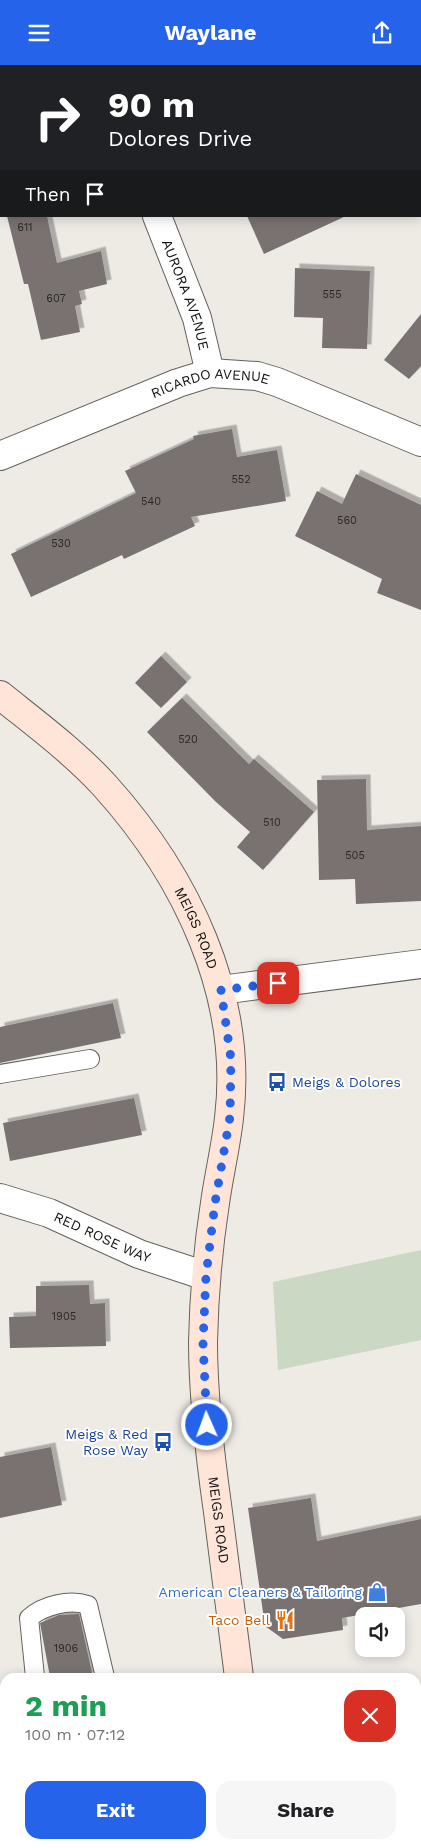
<!DOCTYPE html>
<html lang="en">
<head>
<meta charset="utf-8">
<style>
  :root { --surface:#fff; --page:#f6f6f6; --text:#202124; --muted:#757577; --accent:#2563eb }
  body { margin:0; font-family:"Work Sans",sans-serif; background:var(--page); color:var(--text); height:100vh; display:flex; flex-direction:column; font-size:19px; white-space:nowrap }
  * { box-sizing:border-box; margin:0 }
  p { font-size:16px; color:var(--muted) }
  .icon { flex:none; width:28px; height:28px; fill:none; stroke:currentColor; stroke-width:2; stroke-linecap:round; stroke-linejoin:round }
  .map { position:relative; flex:1; overflow:hidden }
  .drawer { position:absolute; left:0px; top:1608px; width:421px; height:176px; display:flex; flex-direction:column; background:var(--surface); border-radius:15px 15px 0 0; box-shadow:0 2px 12px #0003 }
  .drawer>* { flex:none }
  .hud { position:absolute; left:0px; top:0px; width:421px; height:152px; box-shadow:0 2px 12px #0003; background:#202124; color:#fff; overflow:hidden }
  .controls { position:absolute; left:355px; top:1542px; display:grid; gap:10px }
  .controls a { display:grid; place-items:center; width:50px; height:50px; border-radius:10px; background:var(--surface); box-shadow:0 2px 12px #0003; font-size:25px }
  .pin { position:absolute; display:grid; place-items:center; width:42px; height:42px; color:#fff; margin:-21px; border-radius:10px; box-shadow:0 2px 8px #0006 }
  .me { position:absolute; width:55px; margin:-28px; rotate:358deg; stroke-linejoin:round; filter:drop-shadow(0 0 4px #0008) }
  .turn { display:flex; align-items:center; gap:18px; height:105px; padding:0 25px; font-size:22px }
  .turn .icon { width:65px; height:65px; stroke-width:2.5 }
  .turn b { display:block; font-size:35px; line-height:42px }
  .then { display:flex; align-items:center; height:48px; padding:0 25px; background:#0003; gap:10px; font-size:19px }
  .round { display:grid; place-items:center; flex:none; width:52px; height:52px; border-radius:15px; background:var(--page) }
  .overview { display:flex; align-items:center; justify-content:space-between; height:85px; padding:0 25px }
  h1 { font-size:30px; font-weight:700; line-height:38px; color:#1e9e55 }
  .cta { display:flex; gap:10px; margin-top:auto; padding:10px 25px }
  .cta a { flex:1; height:58px; border-radius:15px; background:var(--accent); color:#fff; font-size:20px; font-weight:700; line-height:58px; text-align:center }
  .cta a+a { background:var(--page); color:var(--text) }
  header { display:flex; justify-content:space-between; align-items:center; height:65px; padding:0 25px; background:var(--accent); color:#fff; font-size:22px; font-weight:700 }
  .map>svg:first-child { display:block }
  .green { fill:#cad8c4 }
  .building { fill:#797270; filter:url(#shadow) }
  .lines { fill:none; stroke-linecap:round; stroke-linejoin:round }
  .lane-casing { stroke:#65625d; stroke-width:20 }
  .street-casing { stroke:#65625d; stroke-width:30 }
  .secondary-casing { stroke:#65625d; stroke-width:30 }
  .lane { stroke:#fff; stroke-width:18 }
  .street { stroke:#fff; stroke-width:28 }
  .secondary { stroke:#ffe5d7; stroke-width:28 }
  .route { stroke:#2563eb; stroke-width:9; stroke-dasharray:0 16.2 }
  .labels { text-anchor:middle; stroke-width:4; stroke-linejoin:round; paint-order:stroke }
  .number-label { font-size:11px; fill:#2a2826 }
  .street-label { font-size:14px; fill:#100f0d; stroke:#fff }
  .transit-label { font-size:14px; fill:#164399; stroke:#fff; text-anchor:start }
  .shop-label { font-size:14px; fill:#366cbe; stroke:#fff; text-anchor:end }
  .food-label { font-size:14px; fill:#c56008; stroke:#fff; text-anchor:end }
</style>
</head>
<body>
<header><svg class="icon" aria-label="menu" viewBox="0 0 24 24"><path d="M4 6h16M4 12h16M4 18h16"/></svg>Waylane<svg class="icon" aria-label="share" viewBox="0 0 24 24"><path d="M12 15V3M7 8l5-5 5 5M5 13v7h14v-7"/></svg></header>
<div class="map">
<svg width="421" height="1783" viewBox="0 0 421 1783">
  <defs>
    <filter id="shadow"><feDropShadow dx="4.5" dy="-4.5" stdDeviation="0" flood-color="#0004"/></filter>
  </defs>
  <rect width="100%" height="100%" fill="#eeebe5"/>
  <!-- green -->
  <path class="green" d="M421,1185V1275L278,1305L273,1217Z"/>
  <!-- building -->
  <path class="building" d="M7,151H47L57,198L101,186L107,219L79,226L82,239L75,241L80,267L41,275L28,219H24Z
    M247,151H346L264,189Z
    M295,203L370,206L367,284L322,283L323,253L294,252Z
    M421,249V301L409,314L384,295Z
    M232,364L237,392L277,385L286,436L191,452L195,461L124,494L122,490L31,532L11,489L136,428L125,406L194,374L193,371Z
    M356,409L421,440V545L377,528L382,514L295,471L317,426L342,439Z
    M161,591L187,617L161,643L135,618Z
    M182,633L249,699L254,694L314,747L263,805L237,782L250,767L216,737L147,667Z
    M366,714L367,765L421,761V836L356,839L355,814L319,815L317,715Z
    M113,938L121,973L0,998V962Z
    M134,1033L142,1070L10,1096L3,1058Z
    M89,1220L90,1239L105,1238L106,1281L10,1283L9,1252L36,1251V1221Z
    M51,1382L62,1440L0,1453V1392Z
    M311,1433L317,1476L421,1454V1539L342,1553L343,1565L283,1574L265,1561L248,1443Z
    M79,1549L93,1612H50L40,1558L59,1550Z"/>
  <g class="lines">
    <!-- lane casing -->
    <g class="lane-casing">
      <path id="lane" d="M0,1009L90,994
        M35,1612L29,1553C44,1540 69,1534 88,1540L105,1612
        M0,1644L5,1646"/>
    </g>
    <!-- street casing -->
    <g class="street-casing">
      <g id="street">
        <path d="M118,0V1"/>
        <path id="s1" d="M157,151L197,253L210,308"/>
        <path id="s2" d="M0,391L178,318L210,308L257,311L277,317L421,377"/>
        <path d="M221,925L421,899"/>
        <path id="s3" d="M0,1133L49,1148L139,1189L206,1211"/>
      </g>
    </g>
    <!-- secondary casing -->
    <g class="secondary-casing">
      <g id="secondary">
        <path id="s4" d="M0,630C36,659 74,687 105,721C186,811 244,930 229,1053C226,1081 219,1109 215,1138C208,1183 204,1230 203,1277C203,1334 210,1391 218,1447C225,1502 232,1558 239,1612"/>
        <path d="M416,1663L421,1662"/>
        <path d="M0,1746L5,1745"/>
        <path d="M262,1779L263,1783"/>
      </g>
    </g>
    <!-- lane -->
    <use href="#lane" class="lane"/>
    <!-- street -->
    <use href="#street" class="street"/>
    <!-- secondary -->
    <use href="#secondary" class="secondary"/>
  </g>
  <g class="lines">
    <!-- route -->
    <path class="route" d="M207,1360L203,1278L206,1211L215,1138L230,1052L231,994L221,925L278,918"/>
  </g>
  <!-- icons -->
  <defs>
    <g id="bus-bare" transform="scale(1.5)"><path d="M-5-6H5V4H4V6H2V4H-2V6H-4V4H-5ZM-3.5-4V0h7V-4ZM-3.5 1.2v1.5H-2V1.2ZM2 1.2v1.5H3.5V1.2Z" fill="#1a4fb4" stroke="#fff" stroke-width="2.5" paint-order="stroke"/></g>
    <g id="shop-bare" transform="scale(1.5)"><path d="M-5-2.5h2.3a2.7 3.5 0 0 1 5.4 0H5L5.5 6h-11ZM-1.5-2.5h3a1.5 2.3 0 0 0-3 0Z" fill="#3f7fe0" stroke="#fff" stroke-width="2.5" paint-order="stroke"/></g>
    <g id="restaurant-bare" transform="scale(1.5)"><path d="M-5-6h1v4h1v-4h1v4h1v-4h1v5L-1.5 .5V6h-2V.5L-5-1ZM5-6V6H3V1.5H1.5Q1.5-4 5-6Z" fill="#e8710a" stroke="#fff" stroke-width="2.5" paint-order="stroke"/></g>
  </defs>
  <g fill-rule="evenodd">
    <use href="#bus-bare" x="277" y="1017"/>
    <use href="#bus-bare" x="163" y="1377"/>
    <use href="#shop-bare" x="377" y="1527"/>
    <use href="#restaurant-bare" x="285" y="1555"/>
  </g>
  <g class="labels">
    <!-- number labels -->
    <g class="number-label">
      <text x="25" y="166">611</text>
      <text x="332" y="233">555</text>
      <text x="56" y="237">607</text>
      <text x="241" y="418">552</text>
      <text x="151" y="440">540</text>
      <text x="347" y="459">560</text>
      <text x="61" y="482">530</text>
      <text x="188" y="678">520</text>
      <text x="272" y="761">510</text>
      <text x="355" y="794">505</text>
      <text x="64" y="1255">1905</text>
      <text x="66" y="1587">1906</text>
    </g>
    <!-- street labels -->
    <g class="street-label">
      <text dy="5" stroke="none"><textPath href="#s1" startOffset="84">AURORA AVENUE</textPath></text>
      <text dy="5" stroke="none"><textPath href="#s2" startOffset="225">RICARDO AVENUE</textPath></text>
      <text dy="5" stroke="none"><textPath href="#s4" startOffset="309">MEIGS ROAD</textPath></text>
      <text dy="5" stroke="none"><textPath href="#s3" startOffset="110">RED ROSE WAY</textPath></text>
      <text dy="5" stroke="none"><textPath href="#s4" startOffset="909">MEIGS ROAD</textPath></text>
    </g>
    <!-- transit labels -->
    <g class="transit-label">
      <text x="292" y="1022">Meigs &amp; Dolores</text>
      <text x="148" y="1374" text-anchor="end">Meigs &amp; Red<tspan x="148" dy="16">Rose Way</tspan></text>
    </g>
    <!-- shop labels -->
    <g class="shop-label">
      <text x="362" y="1532">American Cleaners &amp; Tailoring</text>
    </g>
    <!-- food labels -->
    <g class="food-label">
      <text x="270" y="1560">Taco Bell</text>
    </g>
  </g>
</svg>
<div class="controls">
<a><svg class="icon" aria-label="sound" viewBox="0 0 24 24"><path d="M4 9h4l5-4v14l-5-4H4zM17 9q2 3 0 6"/></svg></a>
</div>
<div class="pin" style="left:278px;top:918px;background:#d93025"><svg class="icon" aria-label="arrive" viewBox="0 0 24 24"><path d="M6 21V4h12l-3 4 3 4H6"/></svg></div>
<svg class="me" style="left:207px;top:1360px" viewBox="-20 -20 40 40"><circle r="17" fill="#2563eb" stroke="#fff" stroke-width="3"/><path d="M0-11L8 9 0 5-8 9z" fill="#fff"/></svg>
<div class="hud">
<div class="turn"><svg class="icon" aria-label="right" viewBox="0 0 24 24"><path d="M7 20v-9h11M14 6l5 5-5 5"/></svg><div><b>90 m</b>Dolores Drive</div></div>
<div class="then">Then<svg class="icon" aria-label="arrive" viewBox="0 0 24 24"><path d="M6 21V4h12l-3 4 3 4H6"/></svg></div>
</div>
<section class="drawer">
<div class="overview"><div><h1>2 min</h1><p>100 m · 07:12</p></div><a class="round" style="background:#d93025;color:#fff"><svg class="icon" aria-label="close" viewBox="0 0 24 24"><path d="M6 6l12 12M18 6L6 18"/></svg></a></div>
<div class="cta"><a>Exit</a><a>Share</a></div>
</section>
</div>
</body>
</html>
